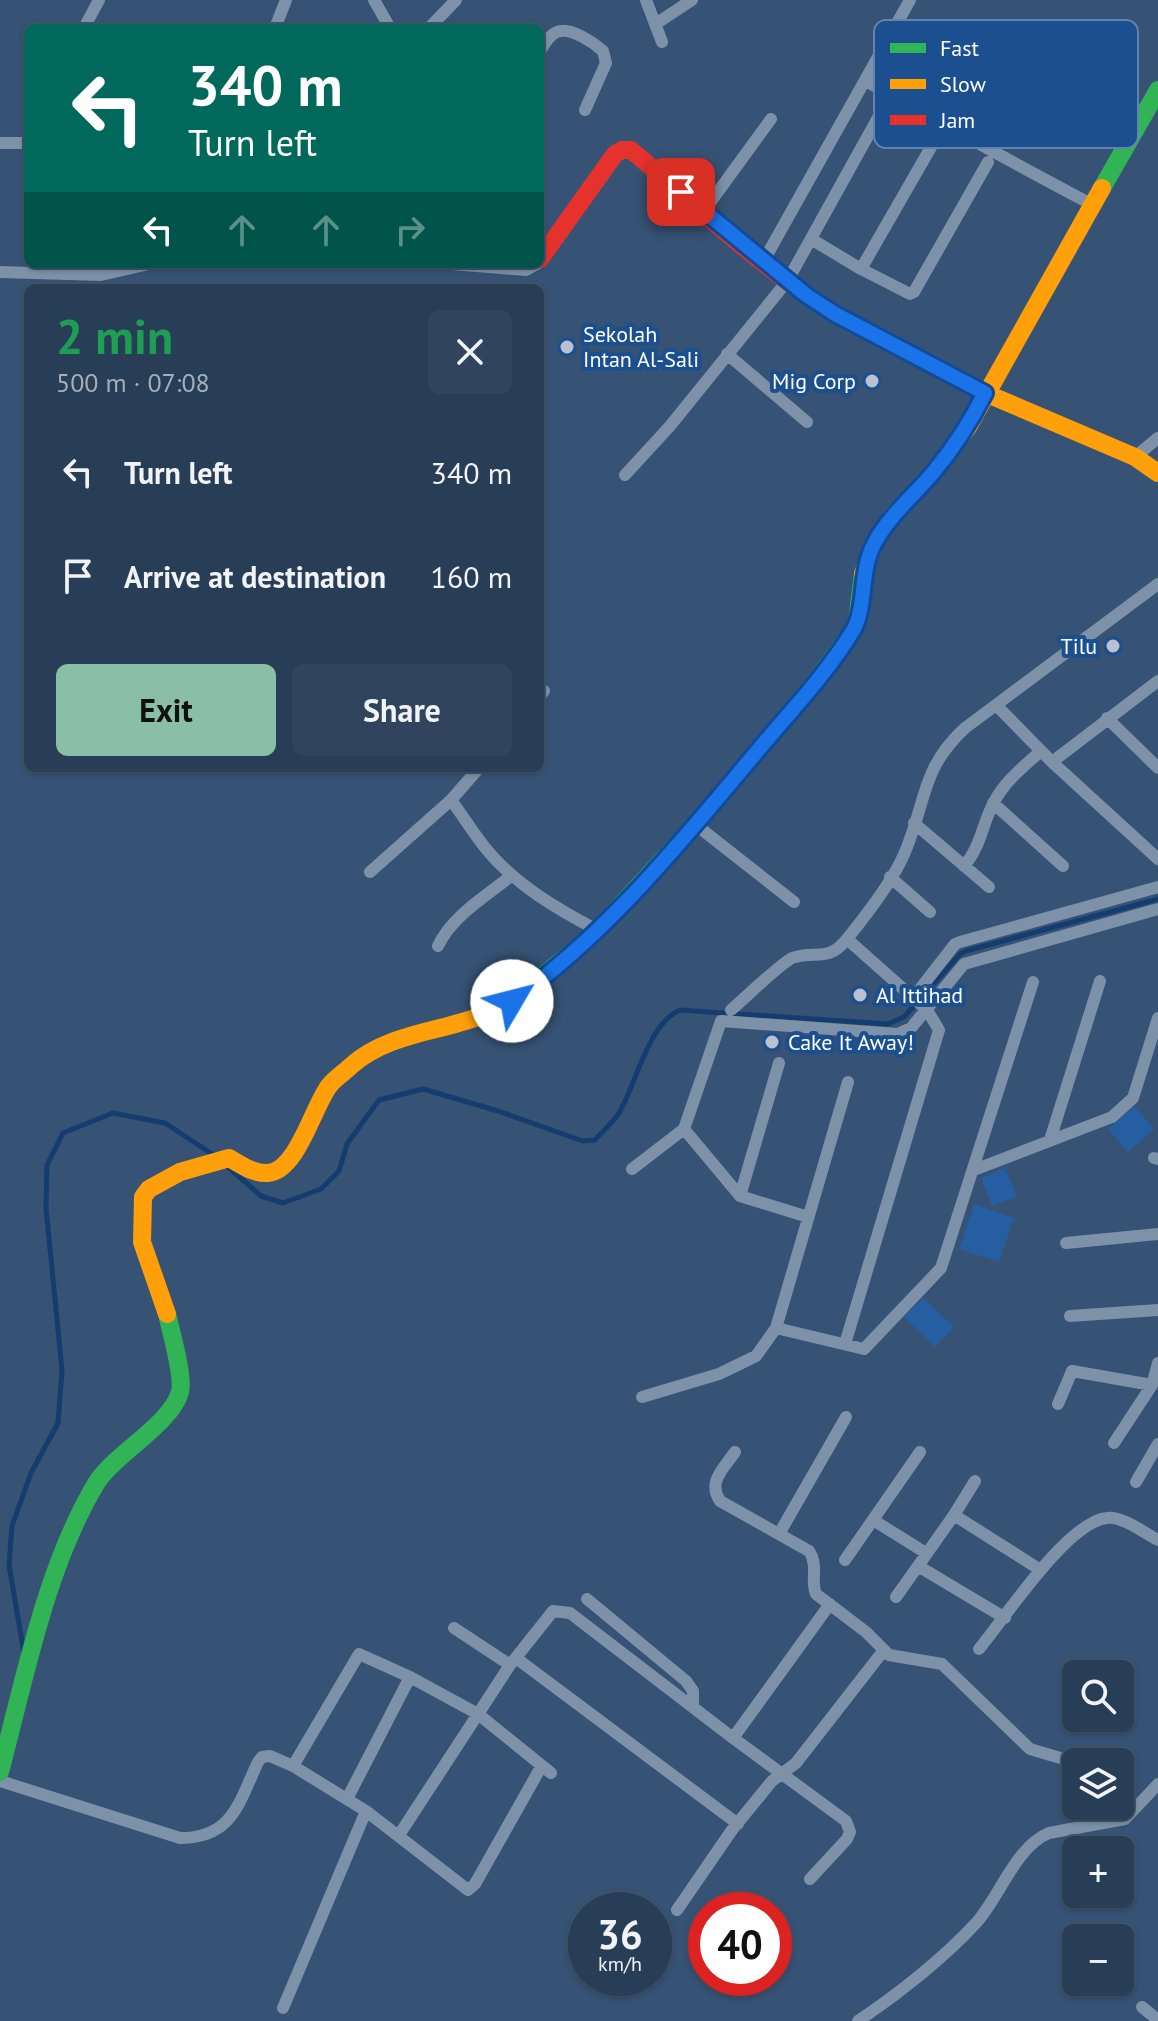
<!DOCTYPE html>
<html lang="en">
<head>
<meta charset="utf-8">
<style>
  :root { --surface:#283e57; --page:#30455d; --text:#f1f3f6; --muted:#a5aeba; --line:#44576d; --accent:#8abfa5 }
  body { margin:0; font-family:"PT Sans",sans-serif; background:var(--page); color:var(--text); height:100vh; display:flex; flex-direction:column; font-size:30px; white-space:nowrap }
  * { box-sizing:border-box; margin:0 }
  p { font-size:26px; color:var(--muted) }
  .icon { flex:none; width:44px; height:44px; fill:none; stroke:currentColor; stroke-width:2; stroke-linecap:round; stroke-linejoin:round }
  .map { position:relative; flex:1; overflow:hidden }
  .drawer { position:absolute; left:24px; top:284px; width:520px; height:488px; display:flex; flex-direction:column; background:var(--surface); border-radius:12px; box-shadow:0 2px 6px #0004,0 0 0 2px var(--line) }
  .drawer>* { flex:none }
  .banner { position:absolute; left:24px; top:24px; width:520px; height:244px; border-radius:12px; box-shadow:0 2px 6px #0004,0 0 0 2px var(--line); background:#00695c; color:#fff; overflow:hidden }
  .fabs { position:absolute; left:1062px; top:1660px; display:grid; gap:16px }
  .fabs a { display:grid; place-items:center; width:72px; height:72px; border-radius:12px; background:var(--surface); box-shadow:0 2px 6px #0004,0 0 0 2px var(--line); font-size:40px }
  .speed { position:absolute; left:568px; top:1892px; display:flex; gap:16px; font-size:40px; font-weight:700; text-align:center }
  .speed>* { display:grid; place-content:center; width:104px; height:104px; border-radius:50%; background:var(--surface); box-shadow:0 2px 6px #0004,0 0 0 2px var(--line); line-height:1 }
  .speed small { font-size:20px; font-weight:400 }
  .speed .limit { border:12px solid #d22; background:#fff; color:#111 }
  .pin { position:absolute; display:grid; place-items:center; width:68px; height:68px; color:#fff; margin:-34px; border-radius:16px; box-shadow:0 4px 12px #0006 }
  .me { position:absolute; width:88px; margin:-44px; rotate:53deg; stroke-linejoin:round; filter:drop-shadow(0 0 6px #0008) }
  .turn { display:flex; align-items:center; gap:28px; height:168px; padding:0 32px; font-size:36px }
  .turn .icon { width:104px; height:104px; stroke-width:2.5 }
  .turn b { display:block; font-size:56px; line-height:68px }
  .lanes { display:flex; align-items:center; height:76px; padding:0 32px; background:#0003; justify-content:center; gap:40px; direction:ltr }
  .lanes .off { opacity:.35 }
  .round { display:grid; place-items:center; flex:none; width:84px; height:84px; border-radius:12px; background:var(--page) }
  .overview { display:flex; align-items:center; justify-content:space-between; height:136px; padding:0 32px }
  h1 { font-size:48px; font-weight:800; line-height:60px; color:#1e9e55 }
  .button { display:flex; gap:16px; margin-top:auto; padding:16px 32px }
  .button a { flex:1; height:92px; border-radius:12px; background:var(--accent); color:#111; font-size:32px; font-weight:800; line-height:92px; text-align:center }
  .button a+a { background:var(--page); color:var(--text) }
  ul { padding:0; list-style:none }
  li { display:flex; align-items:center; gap:24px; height:104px; padding:0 32px }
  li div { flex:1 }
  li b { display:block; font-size:30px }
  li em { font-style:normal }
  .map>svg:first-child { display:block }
  .green { fill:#265fa1 }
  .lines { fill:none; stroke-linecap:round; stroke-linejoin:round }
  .stream { stroke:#153c6e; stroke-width:5 }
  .street { stroke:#7d92a8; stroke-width:12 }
  .fast { stroke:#30b455; stroke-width:18 }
  .slow { stroke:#ff9f0a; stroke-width:18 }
  .jam { stroke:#e5322d; stroke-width:18 }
  .route-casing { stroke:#114b97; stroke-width:20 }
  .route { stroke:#1a73e8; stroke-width:14 }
  .poi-dot { fill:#b9c2ce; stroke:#1b4f8f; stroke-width:3 }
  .labels { text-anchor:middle; stroke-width:8; stroke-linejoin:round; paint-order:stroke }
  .poi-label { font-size:22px; fill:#fff; stroke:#1b4f8f; text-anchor:start }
  .key { fill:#1b4f8f; stroke:#5f84b1; stroke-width:2 }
  .key-label { font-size:22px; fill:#fff }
</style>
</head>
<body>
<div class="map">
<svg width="1158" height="2021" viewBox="0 0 1158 2021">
  <rect width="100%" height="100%" fill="#365274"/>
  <!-- green -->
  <path class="green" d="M1134,1106L1154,1129L1128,1152L1108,1129Z
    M1005,1168L1017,1197L992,1206L981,1178Z
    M974,1204L1014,1218L999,1262L959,1249Z
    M923,1298L954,1327L935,1347L904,1317Z"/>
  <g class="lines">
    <!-- stream -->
    <path class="stream" d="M228,1167L261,1196L283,1203L321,1189L339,1171L347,1144L379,1100L423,1089L498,1111L583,1141L595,1140C603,1131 614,1122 620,1111C637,1082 648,1024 680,1010L888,1024L904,1017L960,954L966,951L1158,899
      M24,1653L9,1565L12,1526L31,1473L58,1423L62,1370L46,1208L47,1165L63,1133L113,1113L165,1123L218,1158"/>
    <!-- street -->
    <path class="street" d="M374,0L390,28
      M646,0L662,42
      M657,23L692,0
      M431,26L456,0
      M84,28L99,0
      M275,28L286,0
      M540,51C544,45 549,35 557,32C570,26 594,43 603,51L606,63L585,110
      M866,81C941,123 1017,165 1093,205
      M0,143H28
      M704,211L771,119
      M811,239L861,269L910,294L914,292L988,162
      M763,262L910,0
      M452,264L526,270L537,264
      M861,269L938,135
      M0,272L101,275L149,264
      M727,354L807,422
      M1135,457L1158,438
      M625,475L670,426L788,280L884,107
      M540,696L544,691
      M996,705L1052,762L1158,859
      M1107,718L1158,768
      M1052,762L1158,681
      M451,800L479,768
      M993,803L1063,866
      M914,823L989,887
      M696,825L794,902
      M964,866C981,847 982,824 994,802C1005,781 1023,767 1041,751
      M370,872L451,800C463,816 474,834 487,850C516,885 557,909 597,930
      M890,877L930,912
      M438,946C452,916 486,896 511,876
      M913,998L955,944L960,942L1158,887
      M731,1010C744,999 780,964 792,958C815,949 827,964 847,939C867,914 896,877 907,847C927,797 922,768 965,728L1158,584
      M684,1129L721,1021L898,1034L911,1028L964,964L1158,909
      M684,1129L740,1196L808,1217
      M1050,1140L1100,981
      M1154,1158L1158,1159
      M632,1169L684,1129
      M974,1170L1112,1117L1133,1098L1158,1018
      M740,1196L779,1063
      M1066,1243L1158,1234
      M1070,1316L1158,1310
      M776,1328L864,1349L941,1268L1033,982
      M845,1344L939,1030L927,1010L847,939
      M642,1397L719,1374L756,1356L776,1328L848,1082
      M1058,1404L1072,1371L1152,1385
      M1114,1443L1152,1385L1158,1363
      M735,1452C724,1468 707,1482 720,1501L809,1551C819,1566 810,1580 816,1594L866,1632L889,1655L942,1664L1030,1749L1067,1760L1076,1769
      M1136,1482L1158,1444
      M954,1515L975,1481
      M873,1520L926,1553
      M779,1534L846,1417
      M845,1560L920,1452
      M896,1597L918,1566
      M587,1599L686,1681L693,1691V1705
      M1005,1618L918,1566L954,1515L1039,1569
      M454,1628L510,1665
      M979,1649C1005,1618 1067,1522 1107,1518C1123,1516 1144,1533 1158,1540
      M516,1658L738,1824
      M733,1738L830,1604
      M293,1766L359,1654L410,1677L478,1714L551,1773
      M0,1781L180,1838C233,1838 239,1802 258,1762L262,1757L270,1756L293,1766L366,1811L468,1890L475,1884L541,1767
      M347,1799L410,1677
      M1112,1806L1125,1819
      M399,1835L510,1665L553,1611L570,1613L733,1738L846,1821L850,1832L847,1839L810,1879
      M677,1910L732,1830L772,1781L796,1763L884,1650
      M1142,2007L1158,2020
      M283,2008L366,1811
      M858,2021C897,1995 944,1958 976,1923C999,1898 1016,1846 1049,1833L1125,1819L1158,1784"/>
    <!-- fast -->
    <path class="fast" d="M1102,188L1158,90
      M519,995L592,936L704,815L818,678L853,631L857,621L863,574
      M0,1772C25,1678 46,1566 97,1482C115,1454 171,1424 180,1392C184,1376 171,1332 167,1314"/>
    <!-- slow -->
    <path class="slow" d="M932,365L985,393L1135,457L1158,473
      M863,574L873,545L892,516L931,475L968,427L1102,188
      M167,1314L142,1242L143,1197L149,1189L180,1172L229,1158C242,1165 253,1174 268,1173C297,1171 313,1107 329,1086C335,1078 345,1072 352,1065C399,1024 471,1034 519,995"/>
    <!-- jam -->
    <path class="jam" d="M540,259L615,154L622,150H631C689,199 745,253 808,296C847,323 890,343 932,365"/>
  </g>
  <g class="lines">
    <!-- route casing -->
    <g class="route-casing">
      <path id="route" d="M512,1001C606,935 680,843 754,755C787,715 825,676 852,632C867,609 859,572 874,544C888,517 912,497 932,474C953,449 970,423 985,393L835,314L806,295L681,192"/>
    </g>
    <!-- route -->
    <use href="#route" class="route"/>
  </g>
  <!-- markers -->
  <g class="poi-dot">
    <circle cx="567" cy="347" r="8"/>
    <circle cx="872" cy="381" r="8"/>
    <circle cx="1113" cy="646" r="8"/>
    <circle cx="860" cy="995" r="8"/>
    <circle cx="772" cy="1042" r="8"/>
  </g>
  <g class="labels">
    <!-- poi labels -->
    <g class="poi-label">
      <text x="583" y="342">Sekolah<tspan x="583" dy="25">Intan Al-Sali</tspan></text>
      <text x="856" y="389" text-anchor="end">Mig Corp</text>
      <text x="1097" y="654" text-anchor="end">Tilu</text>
      <text x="876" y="1003">Al Ittihad</text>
      <text x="788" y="1050">Cake It Away!</text>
    </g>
  </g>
  <!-- legend -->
  <rect x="874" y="20" width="264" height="128" rx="12" class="key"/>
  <rect x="890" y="43" width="36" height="10" fill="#30b455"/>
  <rect x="890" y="79" width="36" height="10" fill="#ff9f0a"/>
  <rect x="890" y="115" width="36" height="10" fill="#e5322d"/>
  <g class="key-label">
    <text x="940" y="56">Fast</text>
    <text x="940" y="92">Slow</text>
    <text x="940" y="128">Jam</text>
  </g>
</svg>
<div class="fabs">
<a><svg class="icon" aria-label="search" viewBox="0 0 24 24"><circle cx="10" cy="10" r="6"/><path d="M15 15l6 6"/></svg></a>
<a><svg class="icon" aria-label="layers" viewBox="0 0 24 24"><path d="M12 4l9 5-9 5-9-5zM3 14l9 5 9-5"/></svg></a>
<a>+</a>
<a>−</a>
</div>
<div class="speed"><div>36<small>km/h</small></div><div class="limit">40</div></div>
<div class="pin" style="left:681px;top:192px;background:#d93025"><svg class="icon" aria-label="arrive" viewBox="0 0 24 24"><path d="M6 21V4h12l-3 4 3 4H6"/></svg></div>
<svg class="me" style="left:512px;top:1001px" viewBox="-20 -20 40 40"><circle r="19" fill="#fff"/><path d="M0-13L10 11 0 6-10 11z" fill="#1a73e8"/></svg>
<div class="banner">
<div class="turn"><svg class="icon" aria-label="left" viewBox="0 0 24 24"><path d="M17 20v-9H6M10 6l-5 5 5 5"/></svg><div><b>340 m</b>Turn left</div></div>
<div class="lanes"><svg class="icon" aria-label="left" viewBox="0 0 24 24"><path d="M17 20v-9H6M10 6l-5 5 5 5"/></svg><svg class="icon off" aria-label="ahead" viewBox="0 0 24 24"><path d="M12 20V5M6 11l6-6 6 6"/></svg><svg class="icon off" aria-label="ahead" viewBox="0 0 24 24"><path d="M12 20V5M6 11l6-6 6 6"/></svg><svg class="icon off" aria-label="right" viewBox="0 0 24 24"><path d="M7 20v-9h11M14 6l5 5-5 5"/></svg></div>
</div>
<section class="drawer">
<div class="overview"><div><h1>2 min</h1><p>500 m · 07:08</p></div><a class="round"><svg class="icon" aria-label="close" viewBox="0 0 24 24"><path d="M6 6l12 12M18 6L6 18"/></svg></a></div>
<ul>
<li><svg class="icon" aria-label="left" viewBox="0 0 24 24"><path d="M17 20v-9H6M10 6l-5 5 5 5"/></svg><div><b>Turn left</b></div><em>340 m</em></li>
<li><svg class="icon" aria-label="arrive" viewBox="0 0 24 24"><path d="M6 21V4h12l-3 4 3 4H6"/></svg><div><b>Arrive at destination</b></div><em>160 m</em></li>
</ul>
<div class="button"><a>Exit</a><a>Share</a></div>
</section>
</div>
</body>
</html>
